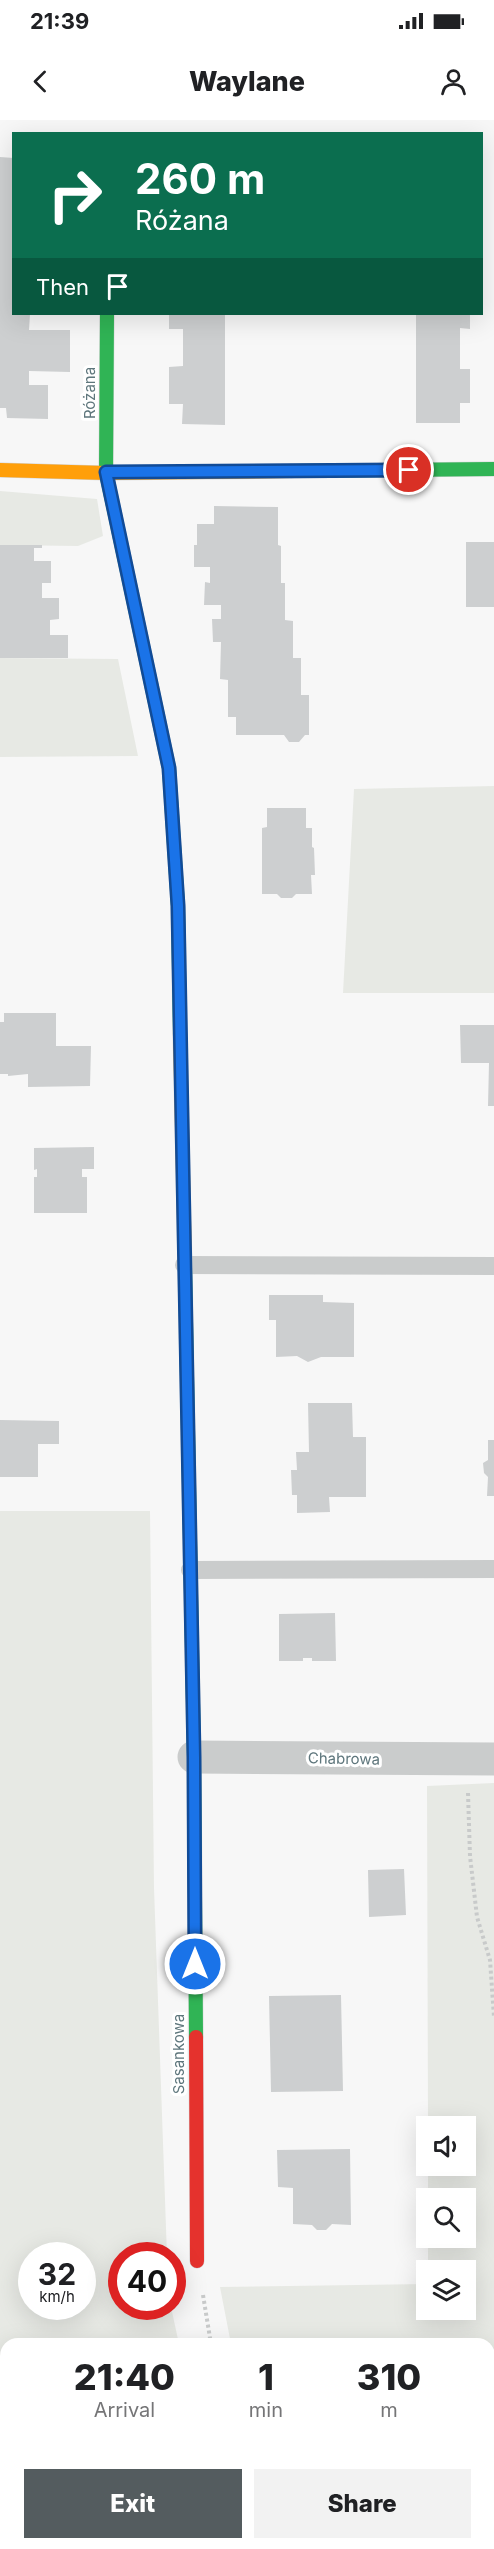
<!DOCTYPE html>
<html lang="en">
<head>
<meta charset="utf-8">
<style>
  :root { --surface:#fff; --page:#f2f2f2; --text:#202124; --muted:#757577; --accent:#545c5f }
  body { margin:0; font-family:Inter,sans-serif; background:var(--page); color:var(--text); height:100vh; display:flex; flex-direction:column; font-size:22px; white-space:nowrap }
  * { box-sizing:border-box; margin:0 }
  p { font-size:20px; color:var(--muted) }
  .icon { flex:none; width:33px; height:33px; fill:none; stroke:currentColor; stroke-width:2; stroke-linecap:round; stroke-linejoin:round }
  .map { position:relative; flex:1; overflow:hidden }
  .drawer { position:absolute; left:0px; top:2218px; width:495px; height:212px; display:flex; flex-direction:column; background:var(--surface); border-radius:18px 18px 0 0; box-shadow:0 6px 24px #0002 }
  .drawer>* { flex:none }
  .hud { position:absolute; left:12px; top:12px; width:471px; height:183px; border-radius:0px; box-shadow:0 6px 24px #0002; background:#0b6e4f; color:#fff; overflow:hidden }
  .controls { position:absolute; left:416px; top:1996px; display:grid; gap:12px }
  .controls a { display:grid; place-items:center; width:60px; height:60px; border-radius:0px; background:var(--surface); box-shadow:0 6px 24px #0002; font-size:30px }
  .speed { position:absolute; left:18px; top:2122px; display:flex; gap:12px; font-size:30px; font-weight:700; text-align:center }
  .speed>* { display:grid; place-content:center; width:78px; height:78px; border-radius:50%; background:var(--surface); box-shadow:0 6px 24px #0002; line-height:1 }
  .speed small { font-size:15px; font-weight:400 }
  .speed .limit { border:9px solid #d22; background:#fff; color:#111 }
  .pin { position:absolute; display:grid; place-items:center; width:51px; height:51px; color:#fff; margin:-26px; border:3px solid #fff; border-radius:50%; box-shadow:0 2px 6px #0007 }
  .me { position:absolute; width:66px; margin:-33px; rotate:0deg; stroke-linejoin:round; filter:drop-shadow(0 0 4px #0008) }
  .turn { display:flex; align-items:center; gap:21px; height:126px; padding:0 24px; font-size:27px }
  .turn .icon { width:78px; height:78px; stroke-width:2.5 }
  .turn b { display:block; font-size:42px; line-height:51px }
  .then { display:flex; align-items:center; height:57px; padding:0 24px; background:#0003; gap:12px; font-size:22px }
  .eta { display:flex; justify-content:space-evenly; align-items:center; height:102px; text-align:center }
  .eta b { font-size:36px; font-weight:800; line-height:42px }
  .cta { display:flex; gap:12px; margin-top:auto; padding:12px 24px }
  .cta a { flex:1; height:69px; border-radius:0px; background:var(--accent); color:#fff; font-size:24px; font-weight:800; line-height:69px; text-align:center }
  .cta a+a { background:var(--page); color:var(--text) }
  .status { display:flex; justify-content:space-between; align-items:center; height:42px; padding:0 30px; background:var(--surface); direction:ltr }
  .status svg { height:16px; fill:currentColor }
  header { display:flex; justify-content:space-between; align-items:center; height:78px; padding:0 24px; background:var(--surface); font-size:27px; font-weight:800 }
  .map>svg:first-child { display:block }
  .green { fill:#e7e9e4; fill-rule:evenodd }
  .building { fill:#cdcfd0 }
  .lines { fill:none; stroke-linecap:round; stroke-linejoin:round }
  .fast-casing { stroke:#d3d4d5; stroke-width:15 }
  .slow-casing { stroke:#d3d4d5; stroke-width:15 }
  .jam-casing { stroke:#d3d4d5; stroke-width:15 }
  .path { stroke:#c8caca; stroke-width:4; stroke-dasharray:3 3; stroke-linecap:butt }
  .lane { stroke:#cacccc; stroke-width:18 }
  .street { stroke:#cacccc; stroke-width:33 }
  .fast { stroke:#30b455; stroke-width:14 }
  .slow { stroke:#ff9f0a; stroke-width:14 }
  .jam { stroke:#e5322d; stroke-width:14 }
  .route-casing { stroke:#114b97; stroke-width:15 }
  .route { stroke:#1a73e8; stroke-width:10 }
  .labels { text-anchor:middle; stroke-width:6; stroke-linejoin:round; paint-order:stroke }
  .street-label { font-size:15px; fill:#5e767c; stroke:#fff }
</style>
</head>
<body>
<div class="status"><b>21:39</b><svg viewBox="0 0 49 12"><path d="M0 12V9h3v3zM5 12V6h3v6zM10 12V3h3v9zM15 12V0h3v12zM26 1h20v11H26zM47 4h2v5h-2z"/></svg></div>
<header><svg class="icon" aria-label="back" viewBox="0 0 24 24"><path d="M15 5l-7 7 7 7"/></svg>Waylane<svg class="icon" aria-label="person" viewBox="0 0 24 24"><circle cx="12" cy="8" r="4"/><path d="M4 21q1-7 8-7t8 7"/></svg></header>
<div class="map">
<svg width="494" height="2429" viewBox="0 0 494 2429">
  <rect width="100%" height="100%" fill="#f7f7f7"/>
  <!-- green -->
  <path class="green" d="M0,371L97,379L103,416L78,426L0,425Z
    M0,538L118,539L138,636L0,637Z
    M494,666V873H343L354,669Z
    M0,1391H150L154,1768L167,2136H122V2187H171L179,2224H6V2424H220L221,2429H0ZM32,2136H82V2187H32Z
    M494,1663V2429H271V2424H489V2224H231L220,2167L426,2164V2190H465V2151H428V2118H465V2079H428V2046H465V2007H428L427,1666Z"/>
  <!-- building -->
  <path class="building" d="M0,37L14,38V194H30L29,210H70V252L29,251V265H48V299L7,298L6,288H0Z
    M169,194H225V305L182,304L183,284H169V247L183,246V209H169Z
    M416,194H470V209L460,208V249H470V283H460V303H416Z
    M214,386L278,387V425L281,426V463H285V500L293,501V538H301V575H309V615H305L299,622H289L284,615H236V597H228V560L220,559L221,522H213L212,499H221V485H204L205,462L210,463V447H194V425H197V404H214Z
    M466,422H494V487H466Z
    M0,425H42V428H34V441H51V463H42V478H59V499L50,500V515H68V538H0Z
    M267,688H306V708H312V727L314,728L315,755H311L312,774H296L292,778H281L277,774H262V708L267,707Z
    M4,893H56V926H91L90,966L28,967V954L8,956V954H0V902H4Z
    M460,905H494V986H488L489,943H461Z
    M94,1027V1049H82V1057H87V1093H34V1057H37V1049L34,1050V1028Z
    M269,1175H323V1182L354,1183V1237H321L308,1242L297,1236L276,1237V1200H269Z
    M308,1283H352L353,1317H366V1377H329L330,1392L297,1393V1375H292L291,1350H297L296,1332H309Z
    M0,1300L59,1301V1324H38V1357H0Z
    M488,1320H494V1376H487L488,1357L484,1353L483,1343L488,1340Z
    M335,1493L336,1541H312V1538H303V1541H279V1494Z
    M404,1749L406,1795L369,1797L368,1750Z
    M341,1875L343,1971L271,1972L269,1876Z
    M350,2029L351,2105L332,2104L326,2110H317L312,2105L293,2104V2068L278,2067L277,2030Z"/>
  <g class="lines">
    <!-- fast casing -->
    <g class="fast-casing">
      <path id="fast" d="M107,194L106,353L169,648L178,786L180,914
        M291,351L494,349
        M185,1147L194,1637L196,1917"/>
    </g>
    <!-- slow casing -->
    <g class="slow-casing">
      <path id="slow" d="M0,350L106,353L291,351
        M180,914L185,1147"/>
    </g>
    <!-- jam casing -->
    <g class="jam-casing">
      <path id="jam" d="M196,1917L197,2141"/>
    </g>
    <!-- path -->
    <path class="path" d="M468,1673L470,1736L477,1797L490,1840L494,1897
      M203,2175L211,2224
      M247,2424L248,2429"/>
    <!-- lane -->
    <path class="lane" d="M184,1145L494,1146
      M190,1450L494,1449"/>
    <!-- street -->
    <path class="street" d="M194,1637L494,1639"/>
    <!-- fast -->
    <use href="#fast" class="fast"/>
    <!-- slow -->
    <use href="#slow" class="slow"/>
    <!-- jam -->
    <use href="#jam" class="jam"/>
  </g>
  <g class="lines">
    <!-- route casing -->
    <g class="route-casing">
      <path id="route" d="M195,1844L194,1637L178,786L169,648L106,352L409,350"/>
    </g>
    <!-- route -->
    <use href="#route" class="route"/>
  </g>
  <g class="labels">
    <!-- street labels -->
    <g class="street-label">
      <text transform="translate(90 273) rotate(-90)" y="5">Różana</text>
      <text transform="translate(344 1639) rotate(1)" y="5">Chabrowa</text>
      <text transform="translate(179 1934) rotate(-90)" y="5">Sasankowa</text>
    </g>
  </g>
</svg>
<div class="controls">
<a><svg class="icon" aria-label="sound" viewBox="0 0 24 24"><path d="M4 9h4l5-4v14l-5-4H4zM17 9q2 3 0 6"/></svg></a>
<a><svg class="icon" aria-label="search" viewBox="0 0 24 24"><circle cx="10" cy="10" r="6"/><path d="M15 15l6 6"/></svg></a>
<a><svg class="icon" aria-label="layers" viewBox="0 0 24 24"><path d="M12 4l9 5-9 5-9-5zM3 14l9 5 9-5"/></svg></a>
</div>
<div class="speed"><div>32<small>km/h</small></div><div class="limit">40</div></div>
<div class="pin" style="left:409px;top:350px;background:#d93025"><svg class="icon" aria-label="arrive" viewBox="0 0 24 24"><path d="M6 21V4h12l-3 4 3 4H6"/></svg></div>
<svg class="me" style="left:195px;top:1844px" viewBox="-20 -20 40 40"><circle r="17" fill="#1a73e8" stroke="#fff" stroke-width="3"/><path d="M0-11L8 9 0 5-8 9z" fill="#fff"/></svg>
<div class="hud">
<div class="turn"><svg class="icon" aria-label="right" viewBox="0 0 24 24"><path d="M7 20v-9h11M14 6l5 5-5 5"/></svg><div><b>260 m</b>Różana</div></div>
<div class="then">Then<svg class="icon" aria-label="arrive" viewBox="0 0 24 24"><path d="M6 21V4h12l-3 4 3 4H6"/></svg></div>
</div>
<section class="drawer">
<div class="eta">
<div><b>21:40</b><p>Arrival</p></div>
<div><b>1</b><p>min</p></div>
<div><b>310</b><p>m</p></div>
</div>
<div class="cta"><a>Exit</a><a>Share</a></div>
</section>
</div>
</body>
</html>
